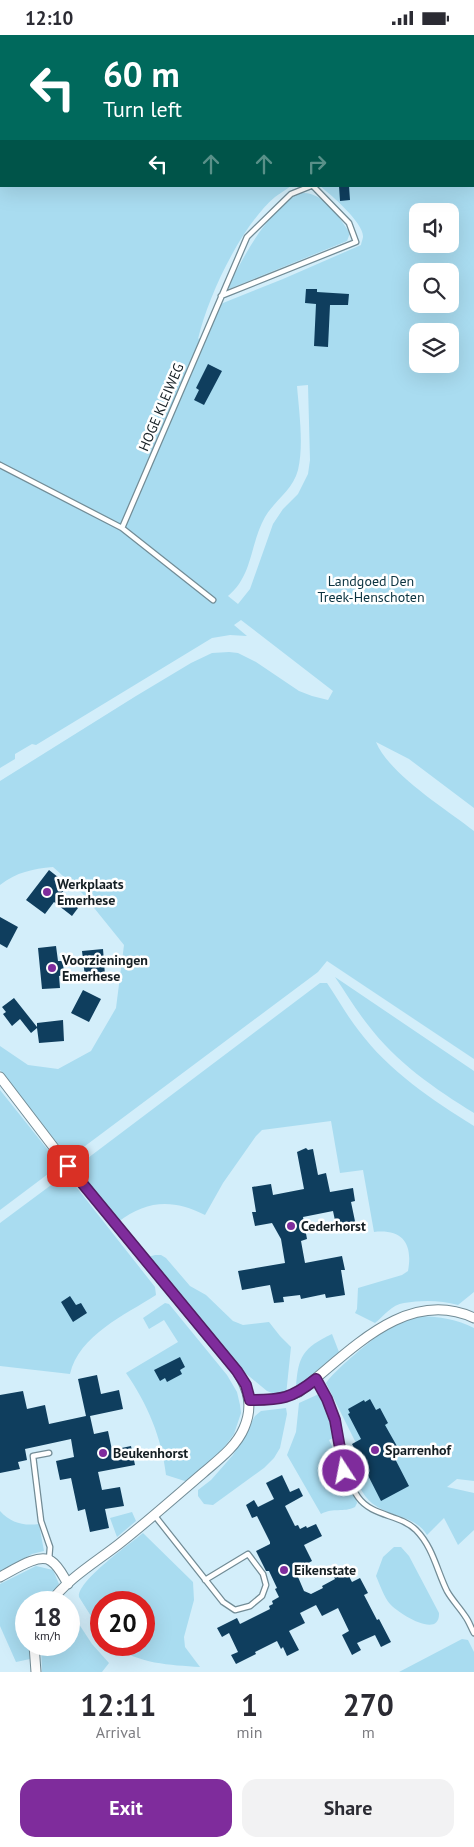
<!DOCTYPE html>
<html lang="en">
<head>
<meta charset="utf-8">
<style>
  :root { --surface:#fff; --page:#f2f2f3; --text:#2b2b33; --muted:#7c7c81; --accent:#7f2c9c }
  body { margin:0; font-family:"PT Sans",sans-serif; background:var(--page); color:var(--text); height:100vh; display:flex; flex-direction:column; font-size:19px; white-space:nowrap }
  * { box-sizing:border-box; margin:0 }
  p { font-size:16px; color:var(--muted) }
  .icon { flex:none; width:28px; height:28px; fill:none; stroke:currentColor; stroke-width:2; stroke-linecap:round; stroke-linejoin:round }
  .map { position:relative; height:1637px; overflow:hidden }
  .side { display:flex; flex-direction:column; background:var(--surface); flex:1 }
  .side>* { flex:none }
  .hud { position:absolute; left:0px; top:0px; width:475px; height:152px; box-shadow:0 5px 20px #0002; background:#00695c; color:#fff; overflow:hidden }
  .buttons { position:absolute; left:409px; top:168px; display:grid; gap:10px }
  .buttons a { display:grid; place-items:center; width:50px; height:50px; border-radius:10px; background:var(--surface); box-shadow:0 5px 20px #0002; font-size:25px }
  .speed { position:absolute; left:15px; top:1556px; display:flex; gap:10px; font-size:25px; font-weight:700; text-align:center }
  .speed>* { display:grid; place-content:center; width:65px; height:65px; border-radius:50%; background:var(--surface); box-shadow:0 5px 20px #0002; line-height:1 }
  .speed small { font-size:12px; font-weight:400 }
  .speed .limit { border:8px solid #d22; background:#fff; color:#111 }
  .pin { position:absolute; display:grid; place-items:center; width:42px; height:42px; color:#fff; margin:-21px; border-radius:10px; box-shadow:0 2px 8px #0006 }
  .me { position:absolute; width:55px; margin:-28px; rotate:349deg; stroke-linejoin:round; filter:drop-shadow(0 0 4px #0008) }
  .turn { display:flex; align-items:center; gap:18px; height:105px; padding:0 20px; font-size:22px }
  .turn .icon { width:65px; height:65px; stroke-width:2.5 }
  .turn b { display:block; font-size:35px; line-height:42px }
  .lanes { display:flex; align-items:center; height:48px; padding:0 20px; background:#0003; justify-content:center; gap:25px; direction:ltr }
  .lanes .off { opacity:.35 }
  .eta { display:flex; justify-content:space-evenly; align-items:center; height:85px; text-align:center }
  .eta b { font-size:30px; font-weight:800; line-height:35px }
  .action { display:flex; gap:10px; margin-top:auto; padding:10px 20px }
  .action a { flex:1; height:58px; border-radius:15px; background:var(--accent); color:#fff; font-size:20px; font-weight:800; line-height:58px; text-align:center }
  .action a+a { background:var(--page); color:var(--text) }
  .status { display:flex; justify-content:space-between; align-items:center; height:35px; padding:0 25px; background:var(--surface); direction:ltr }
  .status svg { height:14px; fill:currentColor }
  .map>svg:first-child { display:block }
  .green { fill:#a9dcf0; fill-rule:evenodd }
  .building { fill:#0f3e5e }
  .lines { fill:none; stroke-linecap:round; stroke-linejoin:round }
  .lane-casing { stroke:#728c96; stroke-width:7 }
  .street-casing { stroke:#728c96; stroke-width:11 }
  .lane { stroke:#fff; stroke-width:4.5 }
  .street { stroke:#fff; stroke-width:9 }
  .route-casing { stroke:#531d65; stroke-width:12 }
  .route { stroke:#7f2c9c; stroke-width:9 }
  .poi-dot { fill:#7f2c9c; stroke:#fff; stroke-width:2 }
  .labels { text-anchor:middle; stroke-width:5; stroke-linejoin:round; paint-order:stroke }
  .street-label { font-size:14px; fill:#151f24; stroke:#fff }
  .park-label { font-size:14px; fill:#0b3340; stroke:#fff }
  .poi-label { font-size:14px; font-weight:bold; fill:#151f24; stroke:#fff; text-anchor:start }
</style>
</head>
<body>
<div class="status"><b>12:10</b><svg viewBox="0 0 49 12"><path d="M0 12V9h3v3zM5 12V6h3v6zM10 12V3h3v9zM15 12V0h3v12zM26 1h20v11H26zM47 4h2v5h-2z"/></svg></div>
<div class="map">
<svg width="474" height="1637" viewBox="0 0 474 1637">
  <rect width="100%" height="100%" fill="#d3eefa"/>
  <!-- green -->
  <path class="green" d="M0,0H474V773L409,724L376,707C389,739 446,774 474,796V1024L327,926L318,937L69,1123L0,1035V1011L28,1030L58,1034L91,1016L116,973L124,910L82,858L53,832C32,834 17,837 0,850V746L136,661L191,628L212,618L229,617L238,618L256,627L299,656L312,661L328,665L333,656L241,585L234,590L247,601L230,600L212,603L36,710L32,709L15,719V724L0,733ZM1,1H474V151H320C331,160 364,188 363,202C363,203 361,209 361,210L283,244L223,268L219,271L208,301L206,300L198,304C208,261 241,191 275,162C280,158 286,155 291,151H1ZM418,176H450V209H418ZM418,236H450V269H418ZM418,296H450V329H418ZM308,350L310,425L308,439L298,459L283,474L273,489L250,554L238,569L228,561C253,541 250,508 265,482C275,465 293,455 298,435C304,410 299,376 297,351Z
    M301,158C323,156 339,182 350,198L347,206L229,254L228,250C245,222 253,201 277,176C284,168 290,162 301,158Z
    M335,942L474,1036V1078C435,1054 396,1027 368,990C356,975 346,958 335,942Z
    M320,948H327C338,964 347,981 359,996C389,1036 432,1065 474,1091V1257L458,1270C441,1265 421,1265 404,1268C392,1269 383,1282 375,1288L355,1278L357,1274L358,1253L402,1240L408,1236C413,1209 403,1194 374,1197L363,1135L340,1138L331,1086L262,1095L256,1101L223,1148L205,1180C173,1164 147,1165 118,1187L112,1177L76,1132Z
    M0,1055L60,1130L0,1175Z
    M66,1139L155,1252L156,1260C125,1280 79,1300 70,1339L0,1331V1188Z
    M155,1220H161L166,1223L190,1251L206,1260L233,1286L243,1290L269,1287L280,1301L291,1312L286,1360H277L267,1356L238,1332L148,1222Z
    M165,1268L169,1269L227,1340L237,1357L240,1370L241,1378L234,1399L217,1422L188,1447L166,1440C162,1403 147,1368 126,1338L178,1307L164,1285L149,1294L143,1283Z
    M421,1281C439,1282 457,1284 474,1293V1446L457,1444L447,1452L474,1458V1495L458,1510L444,1483L427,1500C416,1481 390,1482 373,1469C361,1460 357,1445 350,1432L358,1428L353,1415L358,1412L326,1348C335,1335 374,1302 388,1294C399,1288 409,1284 421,1281Z
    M332,1299L339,1317L296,1353C298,1321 303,1313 332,1299Z
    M319,1359L339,1400L329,1405L356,1462L357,1468L355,1472C343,1478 334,1472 321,1479L287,1420L296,1397L299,1368Z
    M286,1373L287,1379L280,1413L274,1423L264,1433L213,1470L204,1469L198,1461V1455L211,1445L233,1420L255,1381L261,1376Z
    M0,1476C11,1488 23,1491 39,1489L44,1516L32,1519L0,1537Z
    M132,1477L136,1486L117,1502L110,1483Z
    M143,1498L193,1547L194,1565L184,1602L185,1612L200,1632C170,1630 138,1629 113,1610H144V1568H101V1597L79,1562C77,1546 130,1509 143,1498Z
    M394,1512H401L409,1521L439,1578C440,1605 398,1578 390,1569C384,1562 380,1550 376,1541L383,1522Z
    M36,1531L53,1535L59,1549L45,1567L26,1568V1610H30V1624L16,1627L0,1591V1549Z
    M69,1574L92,1609L109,1628L102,1637H42L41,1610H69Z
    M462,1604L468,1605L474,1617V1637H399Z"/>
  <!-- building -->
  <path class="building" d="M339,151H349L350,165L340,166Z
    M306,254H317V257L349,259L348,270H330L328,312L314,311L316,269L305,268Z
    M208,329L222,336L204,370L194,365L199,355L196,353Z
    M49,835L68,850L61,859L78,873L72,881L54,867L45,879L26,865Z
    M0,882L18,892L7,913L0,909Z
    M56,911L58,926H63L64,940L59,941L60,953L42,954L38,913Z
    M103,914L105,940L85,942L82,916Z
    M83,955L101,964L89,987L71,978Z
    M14,963L37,992V988L63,985L64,1006L39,1008L37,993L31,998L20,984L12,991L3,979L6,977L2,972Z
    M306,1113L308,1115L313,1114L318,1140L326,1138L330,1157L353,1153L355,1166L351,1167L356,1191L337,1195L333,1176L303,1182L307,1204L301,1206L305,1228L342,1221L345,1235H341L345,1260L326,1263L325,1259L301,1264L300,1260L283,1262L284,1267L274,1268L270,1250L242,1255L238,1236L285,1228L281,1204L272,1188L255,1191L252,1177H256L252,1152L271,1149L273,1160L304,1154L297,1117Z
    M70,1261L76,1270L81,1268L87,1278L73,1287L61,1267Z
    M180,1322L185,1332L180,1335L182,1339L167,1347L165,1343L160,1346L154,1335Z
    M97,1340L101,1359L119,1355L123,1374L90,1381L94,1399L108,1396L112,1415L131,1411L135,1430L98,1437L102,1455L120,1452L124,1471L105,1474L109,1493L90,1497L85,1474L78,1476L71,1443L60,1445L56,1426L74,1422L71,1404L25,1414L27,1425L18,1427L20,1434L0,1438V1360L23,1356L27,1374L45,1370L49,1389L86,1381L78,1344Z
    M370,1364L376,1375L380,1373L388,1388L385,1390L398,1413L391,1416L409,1451L381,1466L352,1409L361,1404L348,1379L350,1378L348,1374L364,1365L365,1367Z
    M282,1440L290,1457L299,1453L303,1461L285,1471L295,1491L298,1490L300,1494L306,1491L307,1493L316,1489L322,1501L304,1510L312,1526L295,1535L304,1556L311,1559L323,1553L322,1551L335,1544L332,1538L344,1532L352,1547L360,1543L368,1558L364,1560L377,1585L379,1584L391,1607L381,1612L375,1600L357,1608L361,1615L352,1620L342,1600L349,1596L338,1573L322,1581L316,1570L300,1578L305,1588L289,1596L299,1615L287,1621L283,1612L281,1614L277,1606L255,1617L256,1619L236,1629L231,1620L238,1617L229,1598L222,1602L217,1593L237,1583L240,1589L270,1574L269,1571L273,1569L272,1566L279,1562L275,1554L277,1553L269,1536H266L256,1516L270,1509V1507L257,1481L252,1483L246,1470L254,1465L258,1472L274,1464L266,1448Z"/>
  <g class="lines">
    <!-- lane casing -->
    <g class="lane-casing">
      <path id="lane" d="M221,261L356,207L349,188L313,151
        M0,430L122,493L213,565
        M122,493L247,202L291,159L311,151
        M316,1344C323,1358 331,1371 335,1386C342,1413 341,1438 358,1462C372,1482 400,1479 416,1495C433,1512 437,1536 447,1556C452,1565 460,1573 465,1581C469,1586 471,1593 474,1598
        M49,1418L33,1421L41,1486L50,1512L49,1525
        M155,1481L223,1567L235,1575L250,1571L262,1561L266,1550L263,1539L248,1519L205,1545"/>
    </g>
    <!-- street casing -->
    <g class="street-casing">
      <path id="street" d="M0,1042L68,1131L237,1336C249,1355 253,1372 244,1393C236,1412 218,1425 203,1438C175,1462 148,1486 119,1509C96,1527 67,1544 50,1568
        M250,1365C268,1365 283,1364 299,1357C348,1319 406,1251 474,1283
        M0,1542C12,1536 39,1517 51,1526C59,1531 63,1541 68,1549
        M34,1610L36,1637"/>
    </g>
    <!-- lane -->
    <use href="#lane" class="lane"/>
    <!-- street -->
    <use href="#street" class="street"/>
  </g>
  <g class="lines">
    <!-- route casing -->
    <g class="route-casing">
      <path id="route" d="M68,1131L237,1336L246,1350L250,1365C281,1365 291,1364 316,1344L327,1364L335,1385L344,1436"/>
    </g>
    <!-- route -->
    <use href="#route" class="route"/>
  </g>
  <!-- markers -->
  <g class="poi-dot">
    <circle cx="47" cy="857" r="5"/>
    <circle cx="52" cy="933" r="5"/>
    <circle cx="291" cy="1191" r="5"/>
    <circle cx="375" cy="1415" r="5"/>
    <circle cx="103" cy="1418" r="5"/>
    <circle cx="284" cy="1535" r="5"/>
  </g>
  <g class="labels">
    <!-- street labels -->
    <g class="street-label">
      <text transform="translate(161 372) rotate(-67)" y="5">HOGE KLEIWEG</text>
    </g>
    <!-- park labels -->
    <g class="park-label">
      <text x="371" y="551">Landgoed Den<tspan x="371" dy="16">Treek-Henschoten</tspan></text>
    </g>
    <!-- poi labels -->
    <g class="poi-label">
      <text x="57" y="854">Werkplaats<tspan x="57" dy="16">Emerhese</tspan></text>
      <text x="62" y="930">Voorzieningen<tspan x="62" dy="16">Emerhese</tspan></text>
      <text x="301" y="1196">Cederhorst</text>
      <text x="385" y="1420">Sparrenhof</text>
      <text x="113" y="1423">Beukenhorst</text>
      <text x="294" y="1540">Eikenstate</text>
    </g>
  </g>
</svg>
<div class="buttons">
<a><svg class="icon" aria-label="sound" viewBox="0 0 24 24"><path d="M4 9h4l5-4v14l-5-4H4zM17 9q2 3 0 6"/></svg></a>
<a><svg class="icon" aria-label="search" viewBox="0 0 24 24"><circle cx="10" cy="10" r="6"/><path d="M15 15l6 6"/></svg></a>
<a><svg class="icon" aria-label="layers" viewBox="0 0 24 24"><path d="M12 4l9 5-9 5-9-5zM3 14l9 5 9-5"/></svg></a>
</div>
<div class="speed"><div>18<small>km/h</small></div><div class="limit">20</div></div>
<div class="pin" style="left:68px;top:1131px;background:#d93025"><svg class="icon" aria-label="arrive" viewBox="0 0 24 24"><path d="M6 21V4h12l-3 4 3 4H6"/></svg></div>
<svg class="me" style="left:344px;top:1436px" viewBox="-20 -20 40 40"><circle r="17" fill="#7f2c9c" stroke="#fff" stroke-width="3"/><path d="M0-11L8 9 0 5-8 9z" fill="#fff"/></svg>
<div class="hud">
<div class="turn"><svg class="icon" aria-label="left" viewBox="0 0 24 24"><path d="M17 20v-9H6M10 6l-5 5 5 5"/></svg><div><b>60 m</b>Turn left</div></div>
<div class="lanes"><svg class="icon" aria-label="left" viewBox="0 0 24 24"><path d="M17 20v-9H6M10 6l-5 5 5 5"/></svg><svg class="icon off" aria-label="ahead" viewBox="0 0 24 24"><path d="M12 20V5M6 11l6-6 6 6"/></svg><svg class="icon off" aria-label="ahead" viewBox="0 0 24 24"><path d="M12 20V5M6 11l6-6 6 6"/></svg><svg class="icon off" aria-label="right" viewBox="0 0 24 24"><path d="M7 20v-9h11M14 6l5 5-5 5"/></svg></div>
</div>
</div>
<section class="side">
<div class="eta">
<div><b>12:11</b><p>Arrival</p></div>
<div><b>1</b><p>min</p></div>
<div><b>270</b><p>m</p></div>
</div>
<div class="action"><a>Exit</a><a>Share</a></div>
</section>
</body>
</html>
